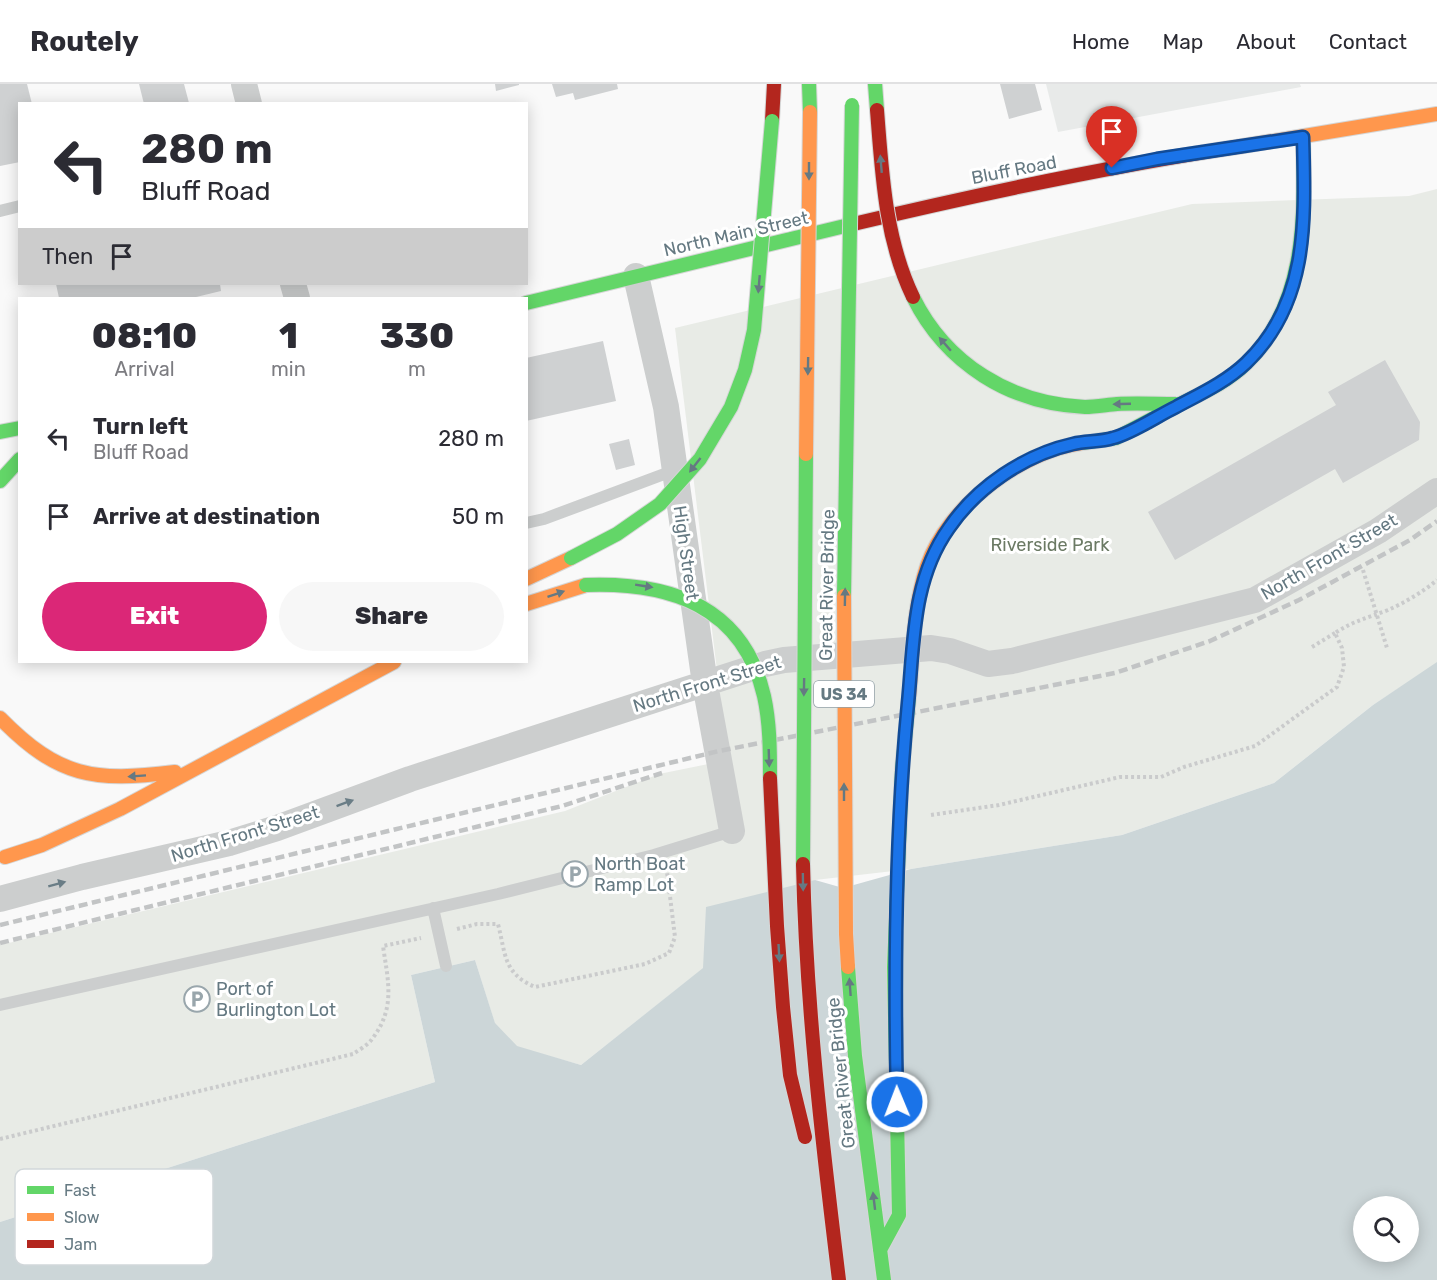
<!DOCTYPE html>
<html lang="en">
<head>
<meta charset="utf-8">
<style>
  :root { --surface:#fff; --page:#f7f7f7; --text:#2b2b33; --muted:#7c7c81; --line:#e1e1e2; --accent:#db2777 }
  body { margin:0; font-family:Rubik,sans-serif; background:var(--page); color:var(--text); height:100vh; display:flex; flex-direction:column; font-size:22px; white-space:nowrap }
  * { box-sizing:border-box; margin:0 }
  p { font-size:20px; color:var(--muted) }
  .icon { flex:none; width:33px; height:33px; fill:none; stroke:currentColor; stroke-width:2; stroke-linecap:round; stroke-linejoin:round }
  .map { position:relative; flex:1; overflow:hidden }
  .sheet { position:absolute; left:18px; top:213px; width:510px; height:366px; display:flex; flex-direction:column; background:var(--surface); border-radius:0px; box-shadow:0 3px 15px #0003 }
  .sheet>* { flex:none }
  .top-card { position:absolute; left:18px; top:18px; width:510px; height:183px; border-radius:0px; box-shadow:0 3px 15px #0003; background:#fff; color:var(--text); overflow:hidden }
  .fabs { position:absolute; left:1353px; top:1112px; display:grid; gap:12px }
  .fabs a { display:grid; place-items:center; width:66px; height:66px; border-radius:50%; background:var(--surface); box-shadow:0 3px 15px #0003; font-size:30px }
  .pin { position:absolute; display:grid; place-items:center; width:51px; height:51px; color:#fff; margin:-62px -26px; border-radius:50% 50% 50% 0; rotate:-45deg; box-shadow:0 0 6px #0007 }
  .pin .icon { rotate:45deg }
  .me { position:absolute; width:66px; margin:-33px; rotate:359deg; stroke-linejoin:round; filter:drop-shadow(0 0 4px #0008) }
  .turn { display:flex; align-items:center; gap:21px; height:126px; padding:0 24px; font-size:27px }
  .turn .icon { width:78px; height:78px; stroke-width:2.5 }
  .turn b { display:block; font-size:42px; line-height:51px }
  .then { display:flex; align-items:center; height:57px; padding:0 24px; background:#0003; gap:12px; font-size:22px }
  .eta { display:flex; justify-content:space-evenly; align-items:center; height:102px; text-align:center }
  .eta b { font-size:36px; font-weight:800; line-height:42px }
  .button { display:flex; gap:12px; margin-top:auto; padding:12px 24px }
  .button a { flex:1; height:69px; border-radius:36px; background:var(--accent); color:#fff; font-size:24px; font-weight:800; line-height:69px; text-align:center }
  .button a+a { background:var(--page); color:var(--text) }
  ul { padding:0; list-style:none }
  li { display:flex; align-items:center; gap:18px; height:78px; padding:0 24px }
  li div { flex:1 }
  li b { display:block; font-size:22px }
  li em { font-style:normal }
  header { display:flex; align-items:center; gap:36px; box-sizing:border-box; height:84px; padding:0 30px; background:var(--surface); border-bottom:2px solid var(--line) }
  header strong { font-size:28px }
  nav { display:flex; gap:33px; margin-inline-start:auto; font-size:21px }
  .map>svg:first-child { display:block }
  .built { fill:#e8eae9 }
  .green { fill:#e8ebe6 }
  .water { fill:#ccd6d8; fill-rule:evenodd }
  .building { fill:#cfd1d2 }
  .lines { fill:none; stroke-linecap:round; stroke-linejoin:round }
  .fast-casing { stroke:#d5d6d6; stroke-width:16 }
  .slow-casing { stroke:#d5d6d6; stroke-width:16 }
  .jam-casing { stroke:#d5d6d6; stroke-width:16 }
  .path { stroke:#cacbcc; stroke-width:4; stroke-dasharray:3 3; stroke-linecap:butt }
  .lane { stroke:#cccece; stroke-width:12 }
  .street { stroke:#cccece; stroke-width:26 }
  .fast { stroke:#63d668; stroke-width:14 }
  .slow { stroke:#ff974d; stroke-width:14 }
  .jam { stroke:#b3261e; stroke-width:14 }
  .rail { stroke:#c2c4c5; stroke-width:4.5; stroke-dasharray:9 4.5; stroke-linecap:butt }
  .fast-bridge-casing { stroke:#d5d6d6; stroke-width:16; stroke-linecap:butt }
  .slow-bridge-casing { stroke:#d5d6d6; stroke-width:16; stroke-linecap:butt }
  .jam-bridge-casing { stroke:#d5d6d6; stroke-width:16; stroke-linecap:butt }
  .fast-bridge { stroke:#63d668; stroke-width:14 }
  .slow-bridge { stroke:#ff974d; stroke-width:14 }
  .jam-bridge { stroke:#b3261e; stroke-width:14 }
  .oneway { fill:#657982 }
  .oneway2 { fill:#6a7d86 }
  .route-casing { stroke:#114b97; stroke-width:15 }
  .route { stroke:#1a73e8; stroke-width:10 }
  .labels { text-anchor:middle; stroke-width:6; stroke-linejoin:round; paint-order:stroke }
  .shield { fill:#fff; stroke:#93a1a8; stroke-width:1.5 }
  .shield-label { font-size:16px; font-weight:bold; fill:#657982 }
  .street-label { font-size:18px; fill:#657982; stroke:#fff }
  .park-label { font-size:18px; fill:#6b7a64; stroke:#fff }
  .poi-label { font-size:18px; fill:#657982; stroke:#fff; text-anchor:start }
  .key { fill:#fff; stroke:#d1d7da; stroke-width:1.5 }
  .key-label { font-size:16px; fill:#657982 }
</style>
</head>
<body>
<header>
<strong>Routely</strong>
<nav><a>Home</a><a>Map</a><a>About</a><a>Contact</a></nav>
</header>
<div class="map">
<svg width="1437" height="1196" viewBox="0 0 1437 1196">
  <rect width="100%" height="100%" fill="#f9f9f9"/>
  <!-- built -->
  <path class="built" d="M1046,0H1300L1301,3L1058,48Z"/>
  <!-- green -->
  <path class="green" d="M1437,105V579L1373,621L1274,699L1122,751L911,785L815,796L581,981L517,963L495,940L475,876L411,891L435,998L0,1138V861L565,727L659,690L728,676L675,244L1192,120L1409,112Z"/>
  <!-- water -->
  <path class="water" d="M1437,578V1196H0V1138L435,998L411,891L475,876L495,939L517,962L581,981L703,884L706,823L815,796L843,804L911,785L1122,751L1274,699L1373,621ZM1364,1122H1408V1167H1364Z"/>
  <!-- building -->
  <path class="building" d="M0,0H27L32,20H20V78L0,82Z
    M139,0H184L189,19L144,20Z
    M495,0H519V1L496,7Z
    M552,0H617L618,5L575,16L573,9L556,13Z
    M1000,0H1035L1042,26L1009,35Z
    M56,200H220L221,207L192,214H59Z
    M603,257L616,317L526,337V274Z
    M1385,276L1420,338L1419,356L1343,399L1335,385L1175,476L1148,428L1336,321L1328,308Z
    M629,355L635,381L616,386L609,360Z"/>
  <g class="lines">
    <!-- fast casing -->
    <g class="fast-casing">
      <path id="fast" d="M809,0L810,28
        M875,0L877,26
        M526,219L849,141
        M1180,320C1201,310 1222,300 1240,285C1307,227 1305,134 1303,53
        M0,348L20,344
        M0,397L20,375"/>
    </g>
    <!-- slow casing -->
    <g class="slow-casing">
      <path id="slow" d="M1243,62L1437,30
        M526,495L571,474
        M526,520L586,501
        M0,634C59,694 94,698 175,688
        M5,773L42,761L120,725L394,578"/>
    </g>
    <!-- jam casing -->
    <g class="jam-casing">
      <path id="jam" d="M772,37L774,0
        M849,141C979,110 1110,82 1243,62"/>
    </g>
    <!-- path -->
    <path class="path" d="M1363,486L1387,564
      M1312,563L1335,549
      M931,731L999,721L1120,693H1161L1184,683L1255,662L1337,603L1344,583L1342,564L1335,549C1353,537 1368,534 1388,526C1404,519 1423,508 1437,496
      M457,845L477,840H498C506,871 503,889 535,903L645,880L669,869L675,853L667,788
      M0,1055L353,970C359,966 368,961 372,955C396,924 388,897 383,862L421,854"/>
    <!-- lane -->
    <path class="lane" d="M0,127L20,122
      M526,439L544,435L675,386
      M433,824L446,882
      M0,921L498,810L654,771L732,747"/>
    <!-- street -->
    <path class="street" d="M244,0L249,20
      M636,192L666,323L705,600L732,747
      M293,200L297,214
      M0,815L82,793L229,759L277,744L410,695L765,580L784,576L931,564L950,567L988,580L1012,577L1255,516L1378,447L1437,407"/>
    <!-- fast -->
    <use href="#fast" class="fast"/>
    <!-- slow -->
    <use href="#slow" class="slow"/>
    <!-- jam -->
    <use href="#jam" class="jam"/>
    <!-- rail -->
    <path class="rail" d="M0,841L719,667L1115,589L1210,557L1299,516L1410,456L1437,437
      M0,859L562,722L662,689"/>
    <!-- fast-bridge casing -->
    <g class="fast-bridge-casing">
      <path id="fast-bridge" d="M913,213C946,280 1011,320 1085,323C1095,323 1106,321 1117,320C1136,319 1156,320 1176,320
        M1082,359L1116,354L1180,320
        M571,474L617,450L660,420L700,375L731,323L745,286L754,246L772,37
        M586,501C669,498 743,521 764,612C770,639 770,667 770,694
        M844,512L852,21
        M803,780L806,370
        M848,883L855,972L884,1196
        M880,1166L899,1131L894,883L902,686L909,613"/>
    </g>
    <!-- slow-bridge casing -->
    <g class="slow-bridge-casing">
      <path id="slow-bridge" d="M806,370L810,28
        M844,512L846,850L848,883
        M909,613C913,569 913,524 927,482C947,423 1021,367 1082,359"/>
    </g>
    <!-- jam-bridge casing -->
    <g class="jam-bridge-casing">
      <path id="jam-bridge" d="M877,26C882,89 885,155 913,213
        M770,694L777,842L783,923L790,991L805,1053
        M803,780C806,920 822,1057 839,1196"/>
    </g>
    <!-- fast-bridge -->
    <use href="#fast-bridge" class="fast-bridge"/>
    <!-- slow-bridge -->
    <use href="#slow-bridge" class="slow-bridge"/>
    <!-- jam-bridge -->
    <use href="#jam-bridge" class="jam-bridge"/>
  </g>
  <!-- one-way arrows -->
  <defs><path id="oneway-solid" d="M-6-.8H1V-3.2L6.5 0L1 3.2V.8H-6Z" transform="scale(1.5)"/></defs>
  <g class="oneway">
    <use href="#oneway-solid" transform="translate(881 80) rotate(-95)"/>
    <use href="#oneway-solid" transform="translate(809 87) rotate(90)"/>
    <use href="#oneway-solid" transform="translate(759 200) rotate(95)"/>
    <use href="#oneway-solid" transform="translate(945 260) rotate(-131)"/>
    <use href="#oneway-solid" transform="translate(808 282) rotate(91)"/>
    <use href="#oneway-solid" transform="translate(1122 320) rotate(178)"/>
    <use href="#oneway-solid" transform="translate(695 381) rotate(128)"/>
    <use href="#oneway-solid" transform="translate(644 502) rotate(9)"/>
    <use href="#oneway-solid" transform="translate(556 510) rotate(-19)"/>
    <use href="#oneway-solid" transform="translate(845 513) rotate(-89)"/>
    <use href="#oneway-solid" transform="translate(804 603) rotate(91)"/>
    <use href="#oneway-solid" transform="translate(769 674) rotate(88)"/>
    <use href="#oneway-solid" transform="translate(137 692) rotate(176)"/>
    <use href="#oneway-solid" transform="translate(844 708) rotate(-90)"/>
    <use href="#oneway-solid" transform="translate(803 798) rotate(89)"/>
    <use href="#oneway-solid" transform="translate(779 869) rotate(87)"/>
    <use href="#oneway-solid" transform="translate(850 903) rotate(-94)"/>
    <use href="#oneway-solid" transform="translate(874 1117) rotate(-97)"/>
  </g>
  <g class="oneway2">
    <use href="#oneway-solid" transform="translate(345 719) rotate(-20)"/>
    <use href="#oneway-solid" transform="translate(57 800) rotate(-15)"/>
  </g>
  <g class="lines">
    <!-- route casing -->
    <g class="route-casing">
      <path id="route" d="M897,1018C894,885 895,752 908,619C914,558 912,496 949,444C977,403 1024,371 1073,360C1086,357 1100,358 1113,354C1131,350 1159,331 1176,323C1200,310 1226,298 1246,279C1310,218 1305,134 1303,53L1157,75L1112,84"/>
    </g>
    <!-- route -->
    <use href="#route" class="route"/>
  </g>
  <!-- icons -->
  <defs>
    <g id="parking-ring" transform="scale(1.35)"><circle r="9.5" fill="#fff" stroke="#99a6ac" stroke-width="1.5"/><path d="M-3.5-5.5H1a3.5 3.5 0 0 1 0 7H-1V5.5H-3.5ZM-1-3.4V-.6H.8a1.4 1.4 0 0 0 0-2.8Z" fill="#99a6ac"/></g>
  </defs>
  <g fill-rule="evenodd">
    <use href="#parking-ring" x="575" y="790"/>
    <use href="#parking-ring" x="197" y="915"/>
  </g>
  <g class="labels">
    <!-- shield labels -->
    <rect class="shield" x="814" y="597" width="60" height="26" rx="4.5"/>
    <g class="shield-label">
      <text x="844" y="616">US 34</text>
    </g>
    <!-- street labels -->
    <g class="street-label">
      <text transform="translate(1014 86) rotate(-11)" y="6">Bluff Road</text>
      <text transform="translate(736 150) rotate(-13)" y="6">North Main Street</text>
      <text transform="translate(686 469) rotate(82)" y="6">High Street</text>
      <text transform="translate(1329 473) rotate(-30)" y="6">North Front Street</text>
      <text transform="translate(827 501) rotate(-89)" y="6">Great River Bridge</text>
      <text transform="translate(707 600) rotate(-17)" y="6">North Front Street</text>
      <text transform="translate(245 750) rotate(-17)" y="6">North Front Street</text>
      <text transform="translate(841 989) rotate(-96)" y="6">Great River Bridge</text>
    </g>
    <!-- park labels -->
    <g class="park-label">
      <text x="1050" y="467">Riverside Park</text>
    </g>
    <!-- poi labels -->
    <g class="poi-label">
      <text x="594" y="786">North Boat<tspan x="594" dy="21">Ramp Lot</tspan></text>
      <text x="216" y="911">Port of<tspan x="216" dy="21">Burlington Lot</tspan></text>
    </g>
  </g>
  <!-- legend -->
  <rect x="15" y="1085" width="198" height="96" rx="9" class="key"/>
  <rect x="27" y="1102" width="27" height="8" fill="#63d668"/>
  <rect x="27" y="1129" width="27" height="8" fill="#ff974d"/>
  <rect x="27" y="1156" width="27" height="8" fill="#b3261e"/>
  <g class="key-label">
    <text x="64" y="1112">Fast</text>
    <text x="64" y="1139">Slow</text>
    <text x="64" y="1166">Jam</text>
  </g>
</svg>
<div class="fabs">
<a><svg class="icon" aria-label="search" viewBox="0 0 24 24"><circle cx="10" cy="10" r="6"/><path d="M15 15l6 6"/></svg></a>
</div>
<div class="pin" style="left:1112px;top:84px;background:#d93025"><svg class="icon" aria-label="arrive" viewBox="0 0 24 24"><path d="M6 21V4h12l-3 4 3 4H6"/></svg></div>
<svg class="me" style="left:897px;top:1018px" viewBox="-20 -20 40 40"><circle r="17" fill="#1a73e8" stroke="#fff" stroke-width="3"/><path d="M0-11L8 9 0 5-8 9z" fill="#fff"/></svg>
<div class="top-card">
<div class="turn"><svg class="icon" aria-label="left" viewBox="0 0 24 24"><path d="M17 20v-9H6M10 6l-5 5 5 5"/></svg><div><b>280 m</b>Bluff Road</div></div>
<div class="then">Then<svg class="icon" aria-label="arrive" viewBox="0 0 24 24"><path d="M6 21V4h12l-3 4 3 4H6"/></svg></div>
</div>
<section class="sheet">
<div class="eta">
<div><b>08:10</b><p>Arrival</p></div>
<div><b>1</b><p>min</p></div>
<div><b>330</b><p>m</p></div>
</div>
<ul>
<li><svg class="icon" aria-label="left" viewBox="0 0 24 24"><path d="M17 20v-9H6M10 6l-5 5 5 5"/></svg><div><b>Turn left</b><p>Bluff Road</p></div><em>280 m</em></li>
<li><svg class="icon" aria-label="arrive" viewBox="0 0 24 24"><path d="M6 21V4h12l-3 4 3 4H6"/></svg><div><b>Arrive at destination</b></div><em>50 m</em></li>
</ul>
<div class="button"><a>Exit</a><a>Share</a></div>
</section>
</div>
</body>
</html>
